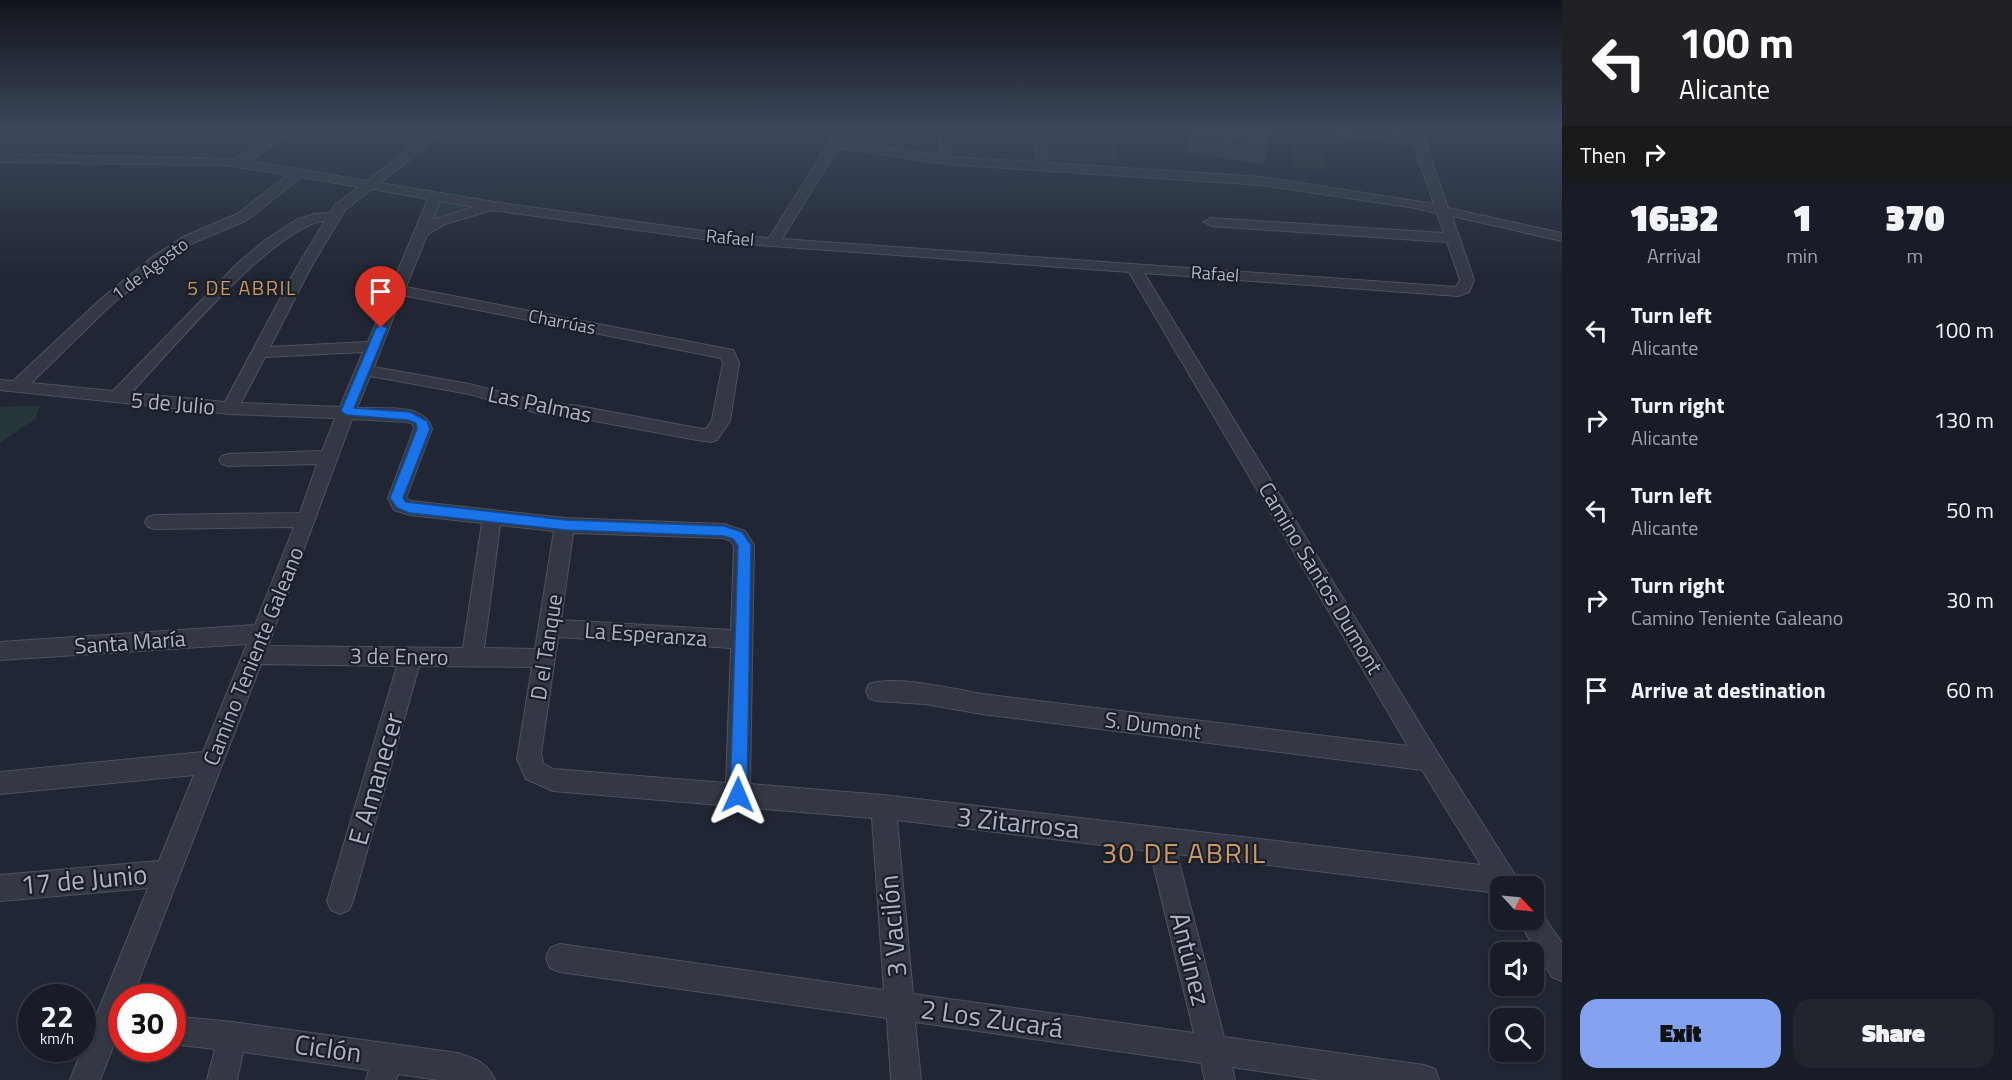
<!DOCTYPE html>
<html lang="en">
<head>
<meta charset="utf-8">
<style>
  :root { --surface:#181c26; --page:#21252e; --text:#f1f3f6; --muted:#9fa1a7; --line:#363a43; --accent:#83a2f0 }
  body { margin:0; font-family:"Titillium Web",sans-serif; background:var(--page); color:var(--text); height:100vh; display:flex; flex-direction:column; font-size:22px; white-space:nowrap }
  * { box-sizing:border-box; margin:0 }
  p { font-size:20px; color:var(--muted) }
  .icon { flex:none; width:33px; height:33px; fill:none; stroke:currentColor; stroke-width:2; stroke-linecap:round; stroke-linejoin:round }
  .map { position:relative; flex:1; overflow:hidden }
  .sheet { display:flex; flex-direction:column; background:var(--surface); width:450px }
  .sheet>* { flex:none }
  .banner { background:#202124; color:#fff; overflow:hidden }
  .needle { width:39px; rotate:116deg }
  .controls { position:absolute; left:1490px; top:876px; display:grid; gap:12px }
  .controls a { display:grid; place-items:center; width:54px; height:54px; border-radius:12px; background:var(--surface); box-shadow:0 2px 4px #0004,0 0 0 2px var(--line); font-size:30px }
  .speed { position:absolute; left:18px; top:984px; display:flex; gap:12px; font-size:30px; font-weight:700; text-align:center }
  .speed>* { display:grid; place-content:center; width:78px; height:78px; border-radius:50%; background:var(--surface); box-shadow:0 2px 4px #0004,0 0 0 2px var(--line); line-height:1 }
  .speed small { font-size:15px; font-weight:400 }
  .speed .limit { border:9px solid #d22; background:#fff; color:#111 }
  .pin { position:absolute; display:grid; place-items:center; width:51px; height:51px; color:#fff; margin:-62px -26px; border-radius:50% 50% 50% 0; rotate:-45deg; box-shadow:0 0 6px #0007 }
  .pin .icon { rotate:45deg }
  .me { position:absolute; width:66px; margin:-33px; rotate:1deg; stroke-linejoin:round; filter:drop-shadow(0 0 4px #0008) }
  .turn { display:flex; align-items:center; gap:21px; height:126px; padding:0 18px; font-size:27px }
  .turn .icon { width:78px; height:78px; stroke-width:2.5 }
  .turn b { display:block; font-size:42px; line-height:51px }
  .then { display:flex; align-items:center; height:57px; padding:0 18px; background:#0003; gap:12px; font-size:22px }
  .eta { display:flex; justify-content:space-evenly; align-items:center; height:102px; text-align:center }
  .eta b { font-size:36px; font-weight:800; line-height:42px }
  .action { display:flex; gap:12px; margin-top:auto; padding:12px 18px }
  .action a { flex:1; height:69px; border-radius:18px; background:var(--accent); color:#111; font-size:24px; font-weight:800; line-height:69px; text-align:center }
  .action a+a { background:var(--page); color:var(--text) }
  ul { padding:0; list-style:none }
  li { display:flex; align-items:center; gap:18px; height:90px; padding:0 18px }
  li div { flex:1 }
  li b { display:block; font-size:22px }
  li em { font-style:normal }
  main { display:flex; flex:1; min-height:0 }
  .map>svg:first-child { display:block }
  .green { fill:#263639 }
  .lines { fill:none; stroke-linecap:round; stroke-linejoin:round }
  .street-casing { stroke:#4d535f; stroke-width:2 }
  .street { fill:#333844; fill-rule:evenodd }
  .wall { fill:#353c4a }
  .building { fill:#3e4656; stroke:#2b313c; stroke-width:1.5 }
  .route { fill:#1a73e8; stroke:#114b97; stroke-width:1.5 }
  .labels { text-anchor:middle; stroke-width:4.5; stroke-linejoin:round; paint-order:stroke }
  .far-street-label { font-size:18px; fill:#adb3c1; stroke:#191e29 }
  .far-neighbourhood-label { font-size:20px; letter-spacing:1.5px; fill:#cb985e; stroke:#191e29 }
  .street-label { font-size:22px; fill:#adb3c1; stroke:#191e29 }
  .near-street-label { font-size:27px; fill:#adb3c1; stroke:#191e29 }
  .near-neighbourhood-label { font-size:28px; letter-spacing:1.5px; fill:#cb985e; stroke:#191e29 }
</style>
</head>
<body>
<main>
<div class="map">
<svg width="1562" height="1080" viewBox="0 0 1562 1080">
  <rect width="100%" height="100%" fill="#202633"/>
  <!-- green -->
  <path class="green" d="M1046,127H1114L1119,163L1050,160Z
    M1290,142L1322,146L1326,170L1293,166Z
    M441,201L471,204L472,207L432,219L438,202Z
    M39,406L36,418L0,443V407Z"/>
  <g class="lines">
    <!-- street casing -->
    <g class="street-casing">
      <path id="street" d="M283,127H298L249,161L367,181L438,127H452L380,183L494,202L732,235L769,238L839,127H851L842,141L939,155L940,127H952L951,157L1036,162L1033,127H1045L1048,163L1262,177L1434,204L1414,145L1309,130L1303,127H1338L1412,137L1408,127H1420L1448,208L1562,233V241L1452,216L1474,280L1469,292L1458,296L1144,273L1437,752L1522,886H1500V895L1498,893L1177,854L1224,1037L1424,1065L1435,1069L1439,1080H1320L1232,1067L1235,1080H1205L1201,1063L915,1022L921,1080H891L887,1018L560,972L550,968L546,958L550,948L560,944L884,990L872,818L553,791L526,779L517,759L532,667L419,666L353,901L349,910L340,914L331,910L327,901L397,666L261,664L132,998H122V1024L100,1080H70L148,888L0,901V875L159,861L194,775L0,794V772L203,752L247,644L0,660V642L255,625L294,527L155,529L148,527L145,522L148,517L155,515L300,513L317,464L228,466L222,464L219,460L222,456L228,454L322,451L335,418L230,414L0,390V380L13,381L101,299L151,258L183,237L237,214L288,175L225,165L0,162V154L236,159ZM838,148L945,164L1262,185L1415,208L1437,213L1444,233L1211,218L1204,222L1211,226L1447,242L1460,280L1456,287L782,239ZM301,177L359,187L335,205L330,213L314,214L296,220L264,241L238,263L113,391L31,383L111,305L161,264L193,243L247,220ZM372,189L428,199L368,342L270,347L311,267L345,210ZM440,201L474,207L433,220ZM492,210L732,243L1129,272L1408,746L982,694C954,689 895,675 869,684L866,691L869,698L877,701L925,704L982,714L1422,770L1481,865L883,795L750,784L754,545L745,531L724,524L565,518L411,501L406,498L432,429C425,402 380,409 357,408L370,376L469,394L540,414L579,418L697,440L711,442L717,440L730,421L739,363L733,350L406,287L427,235L445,224ZM325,221L297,267L225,402L131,393C168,354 276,224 325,221ZM402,295L721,358L723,363L712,420L706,429L697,428L579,406L540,402L469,384L374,367ZM363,352L340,407L241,403L265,357ZM352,419L407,422L413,424L414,429L388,498L394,510L410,515L482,523L463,648L268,646ZM500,525L554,531L535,649L484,648ZM573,533L723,538L731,541L734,546L731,630L561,620ZM558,637L731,648L726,783L553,769L543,763L541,753ZM897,820L1150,851L1194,1033L913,994Z
        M1533,907L1540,911L1562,943V981L1552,977L1518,920H1533Z
        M172,1016L232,1022L458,1053C476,1059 487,1062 495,1080H439L398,1074L396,1080H366L369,1070L243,1052L237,1080H207L215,1049L172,1044Z"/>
    </g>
    <!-- street -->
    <use href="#street" class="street"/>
  </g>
  <!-- wall -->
  <path class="wall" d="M1189,127H1270V147L1263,164L1187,153Z"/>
  <!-- building -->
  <path class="building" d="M1194,127H1270V147L1194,136Z"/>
  <!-- sky -->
  <linearGradient id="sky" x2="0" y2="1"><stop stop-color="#12151c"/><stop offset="0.46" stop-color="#3c475b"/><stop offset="1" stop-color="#3c475b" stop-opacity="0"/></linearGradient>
  <rect width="1562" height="279" fill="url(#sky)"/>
  <!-- route -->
  <path class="route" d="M381,325L387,328L354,408L410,412L427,421L430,429L403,498L406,502L566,520L724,526L742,532L751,545L747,795L744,801L738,803L732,801L730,795L738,546L733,539L724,536L566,530L410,513L397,508L390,498L417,429L416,423L408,420L347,415L341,411L376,328Z"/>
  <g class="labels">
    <!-- far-street labels -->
    <g class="far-street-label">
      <text transform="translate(730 238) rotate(5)" y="6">Rafael</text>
      <text transform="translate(150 269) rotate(-37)" y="6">1 de Agosto</text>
      <text transform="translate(1215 274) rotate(4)" y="6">Rafael</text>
      <text transform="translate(562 322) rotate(11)" y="6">Charrúas</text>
    </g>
    <!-- far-neighbourhood labels -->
    <g class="far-neighbourhood-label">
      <text x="242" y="295">5 DE ABRIL</text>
    </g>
    <!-- street labels -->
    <g class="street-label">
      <text transform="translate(173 403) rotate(5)" y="8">5 de Julio</text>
      <text transform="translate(540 404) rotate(12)" y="8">Las Palmas</text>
      <text transform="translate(1321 578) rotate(59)" y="8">Camino Santos Dumont</text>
      <text transform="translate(646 634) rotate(4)" y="8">La Esperanza</text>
      <text transform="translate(130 642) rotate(-4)" y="8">Santa María</text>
      <text transform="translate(546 647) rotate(-81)" y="8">D el Tanque</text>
      <text transform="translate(253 656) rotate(-68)" y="8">Camino Teniente Galeano</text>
      <text transform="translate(399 656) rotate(1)" y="8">3 de Enero</text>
      <text transform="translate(1153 725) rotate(7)" y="8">S. Dumont</text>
    </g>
    <!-- near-street labels -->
    <g class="near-street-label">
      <text transform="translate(376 779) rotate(-74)" y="9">E Amanecer</text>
      <text transform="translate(1018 823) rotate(6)" y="9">3 Zitarrosa</text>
      <text transform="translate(84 880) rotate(-5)" y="9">17 de Junio</text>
      <text transform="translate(893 926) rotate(-95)" y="9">3 Vacilón</text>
      <text transform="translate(1190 959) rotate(76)" y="9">Antúnez</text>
      <text transform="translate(992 1019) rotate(8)" y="9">2 Los Zucará</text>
      <text transform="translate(328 1049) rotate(8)" y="9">Ciclón</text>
    </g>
    <!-- near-neighbourhood labels -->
    <g class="near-neighbourhood-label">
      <text x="1184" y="863">30 DE ABRIL</text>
    </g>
  </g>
</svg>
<div class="controls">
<a><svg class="needle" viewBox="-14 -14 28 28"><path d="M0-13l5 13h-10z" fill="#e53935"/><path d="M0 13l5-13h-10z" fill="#9fa1a7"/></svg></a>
<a><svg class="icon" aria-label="sound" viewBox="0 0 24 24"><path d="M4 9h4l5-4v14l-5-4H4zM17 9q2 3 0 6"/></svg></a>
<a><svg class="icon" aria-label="search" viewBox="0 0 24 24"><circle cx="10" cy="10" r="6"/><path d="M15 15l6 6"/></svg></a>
</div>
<div class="speed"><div>22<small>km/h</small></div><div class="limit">30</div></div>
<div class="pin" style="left:381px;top:328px;background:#d93025"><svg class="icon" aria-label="arrive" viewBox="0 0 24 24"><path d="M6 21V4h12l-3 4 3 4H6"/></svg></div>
<svg class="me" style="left:738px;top:795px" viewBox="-20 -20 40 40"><path d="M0-17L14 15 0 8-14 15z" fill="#1a73e8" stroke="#fff" stroke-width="4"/></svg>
</div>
<section class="sheet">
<div class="banner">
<div class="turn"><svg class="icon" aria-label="left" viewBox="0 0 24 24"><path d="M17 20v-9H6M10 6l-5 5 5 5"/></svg><div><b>100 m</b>Alicante</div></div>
<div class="then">Then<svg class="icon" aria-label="right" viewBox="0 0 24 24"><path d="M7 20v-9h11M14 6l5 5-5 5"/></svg></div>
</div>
<div class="eta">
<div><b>16:32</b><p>Arrival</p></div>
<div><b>1</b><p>min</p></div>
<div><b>370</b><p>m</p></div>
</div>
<ul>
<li><svg class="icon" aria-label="left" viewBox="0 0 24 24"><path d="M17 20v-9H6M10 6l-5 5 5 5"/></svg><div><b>Turn left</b><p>Alicante</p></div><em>100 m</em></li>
<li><svg class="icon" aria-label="right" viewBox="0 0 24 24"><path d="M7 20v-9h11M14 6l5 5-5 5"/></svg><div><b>Turn right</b><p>Alicante</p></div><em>130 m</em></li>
<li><svg class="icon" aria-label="left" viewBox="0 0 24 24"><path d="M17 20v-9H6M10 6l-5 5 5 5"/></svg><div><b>Turn left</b><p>Alicante</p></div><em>50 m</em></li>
<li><svg class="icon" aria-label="right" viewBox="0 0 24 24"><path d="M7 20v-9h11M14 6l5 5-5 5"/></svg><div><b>Turn right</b><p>Camino Teniente Galeano</p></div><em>30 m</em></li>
<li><svg class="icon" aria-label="arrive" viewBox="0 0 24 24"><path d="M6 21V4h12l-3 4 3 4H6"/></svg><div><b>Arrive at destination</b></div><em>60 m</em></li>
</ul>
<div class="action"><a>Exit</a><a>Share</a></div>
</section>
</main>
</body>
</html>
